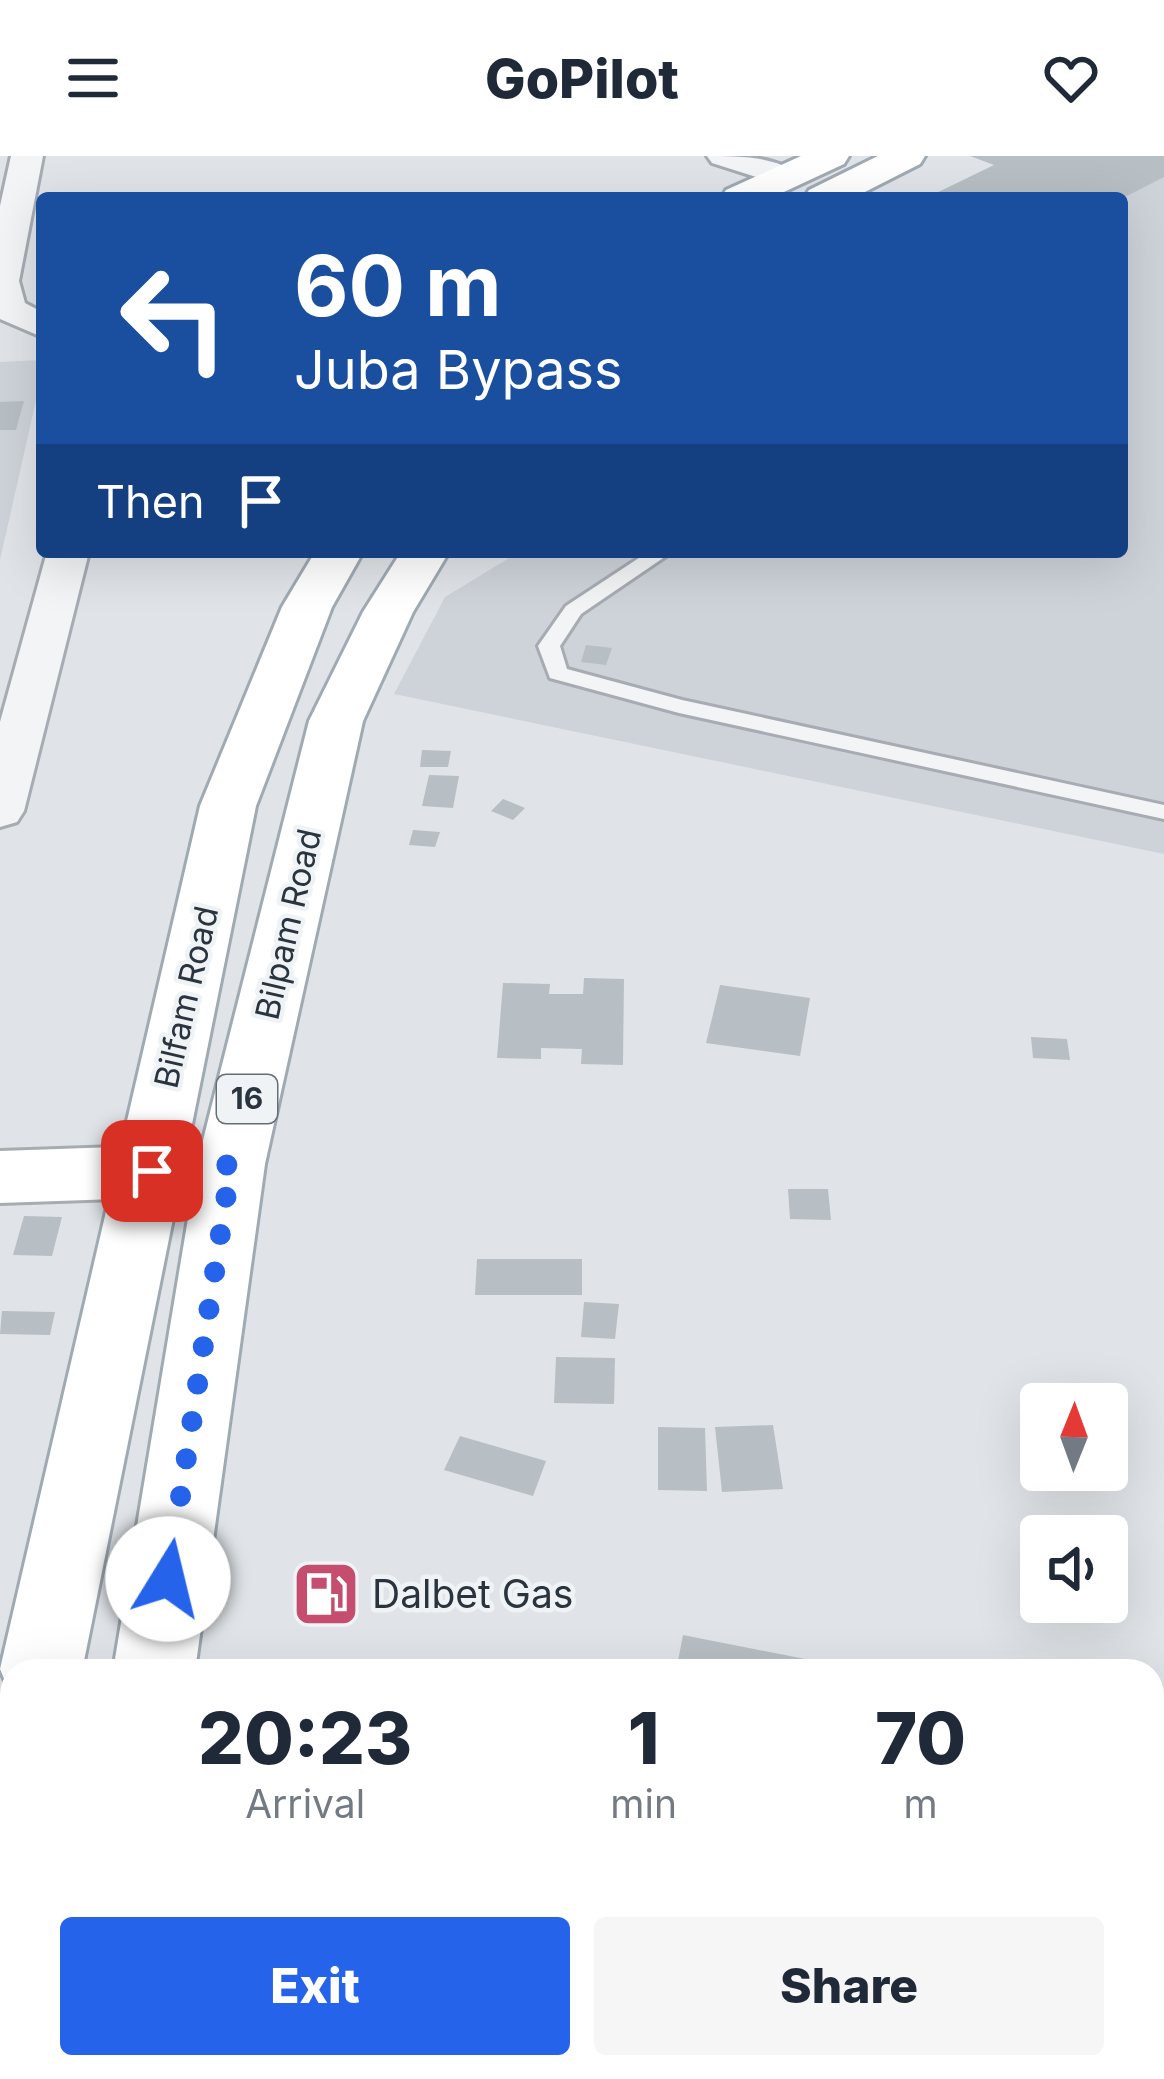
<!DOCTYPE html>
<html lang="en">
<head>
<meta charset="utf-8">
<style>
  :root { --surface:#fff; --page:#f6f6f7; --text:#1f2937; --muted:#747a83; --accent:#2563eb }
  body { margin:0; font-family:Inter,sans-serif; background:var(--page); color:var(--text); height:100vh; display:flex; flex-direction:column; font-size:45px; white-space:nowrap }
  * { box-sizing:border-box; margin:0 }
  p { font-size:39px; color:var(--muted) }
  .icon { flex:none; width:66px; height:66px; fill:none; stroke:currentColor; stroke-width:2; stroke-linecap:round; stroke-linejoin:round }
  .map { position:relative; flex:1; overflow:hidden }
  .sheet { position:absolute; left:0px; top:1503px; width:1164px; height:420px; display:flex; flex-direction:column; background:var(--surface); border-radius:36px 36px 0 0; box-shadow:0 12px 48px #0002 }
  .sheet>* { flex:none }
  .banner { position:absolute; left:36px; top:36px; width:1092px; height:366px; border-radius:12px; box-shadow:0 12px 48px #0002; background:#1a4fa0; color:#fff; overflow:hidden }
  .needle { width:78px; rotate:1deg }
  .fabs { position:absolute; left:1020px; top:1227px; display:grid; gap:24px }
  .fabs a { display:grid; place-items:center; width:108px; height:108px; border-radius:12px; background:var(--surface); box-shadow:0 12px 48px #0002; font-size:60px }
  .pin { position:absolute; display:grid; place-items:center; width:102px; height:102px; color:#fff; margin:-51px; border-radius:24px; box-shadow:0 6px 18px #0006 }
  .me { position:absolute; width:132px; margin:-66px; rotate:9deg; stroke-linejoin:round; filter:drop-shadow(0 0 9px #0008) }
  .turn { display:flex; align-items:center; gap:42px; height:252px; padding:0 60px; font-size:54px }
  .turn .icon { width:156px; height:156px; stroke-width:2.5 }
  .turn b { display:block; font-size:84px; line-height:102px }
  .then { display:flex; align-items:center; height:114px; padding:0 60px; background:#0003; gap:24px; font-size:45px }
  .eta { display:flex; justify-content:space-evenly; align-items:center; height:204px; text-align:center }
  .eta b { font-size:72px; font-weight:800; line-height:84px }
  .button { display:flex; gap:24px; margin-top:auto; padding:24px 60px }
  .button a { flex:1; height:138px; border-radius:12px; background:var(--accent); color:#fff; font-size:48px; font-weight:800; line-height:138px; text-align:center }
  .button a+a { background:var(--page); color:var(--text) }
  header { display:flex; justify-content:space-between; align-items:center; height:156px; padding:0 60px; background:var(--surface); font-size:54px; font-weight:800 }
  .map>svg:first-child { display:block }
  .built { fill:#ced3da }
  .building { fill:#b7bec4 }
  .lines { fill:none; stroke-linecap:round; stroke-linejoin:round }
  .service-casing { stroke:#a6acb2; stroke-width:6 }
  .minor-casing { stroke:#a6acb2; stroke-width:6 }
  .secondary-casing { stroke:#a6acb2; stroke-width:6 }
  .primary-casing { stroke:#a0aab3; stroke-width:6 }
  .service { fill:#f2f4f6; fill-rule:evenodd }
  .minor { fill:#f2f4f6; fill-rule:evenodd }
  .secondary { fill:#fff; fill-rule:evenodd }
  .primary { fill:#fff; fill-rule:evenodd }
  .route { stroke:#2563eb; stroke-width:21; stroke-dasharray:0 37.8 }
  .labels { text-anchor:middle; stroke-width:9; stroke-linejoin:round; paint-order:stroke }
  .shield { fill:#eff3f5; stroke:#656d75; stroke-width:3 }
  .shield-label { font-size:30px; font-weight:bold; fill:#2a343e }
  .street-label { font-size:33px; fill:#2a343e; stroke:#eff3f5 }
  .near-poi-label { font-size:39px; fill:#2a343e; stroke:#eff3f5; text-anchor:start }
</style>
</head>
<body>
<header><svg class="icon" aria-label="menu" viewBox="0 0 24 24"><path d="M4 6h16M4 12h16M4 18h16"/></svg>GoPilot<svg class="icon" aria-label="heart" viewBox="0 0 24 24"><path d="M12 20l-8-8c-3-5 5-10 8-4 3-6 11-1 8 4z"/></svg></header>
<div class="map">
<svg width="1164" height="1923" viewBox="0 0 1164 1923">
  <rect width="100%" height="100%" fill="#e0e4e8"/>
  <!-- built -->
  <path class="built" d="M1164,6V698L394,538L445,441L519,396H1122V42Z
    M42,204V218L0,404V206Z"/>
  <!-- building -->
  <path class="building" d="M970,0H1164V21L1123,42H926L994,9Z
    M24,245L16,274H0V246Z
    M586,489L612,492L606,509L581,506Z
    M422,594L451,595L448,611H420Z
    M429,619L459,620L453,652L422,650Z
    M503,643L525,652L513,664L491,655Z
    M413,674L440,676L435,691L409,689Z
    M584,822L624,823L623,909L581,908L582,893L541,892V903L497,902L503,827L550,828L549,838H583Z
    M720,829L810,842L800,900L706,887Z
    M1031,881L1067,883L1070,904L1033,902Z
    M788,1033H828L831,1064L790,1063Z
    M24,1060L62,1061L52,1100L13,1099Z
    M477,1103H582V1139H475Z
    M584,1146L619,1148L615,1183L581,1181Z
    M2,1155L55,1156L50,1179L0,1178Z
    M556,1201L615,1202L614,1248L554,1247Z
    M773,1269L783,1333L722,1336L715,1271Z
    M658,1271L705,1272L707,1335L658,1334Z
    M460,1280L546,1305L533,1340L444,1314Z
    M318,1411L353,1412L349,1448L313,1447Z
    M683,1479L856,1513V1515H676Z
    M1152,1570L1164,1573V1894L1152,1891Z"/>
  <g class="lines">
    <!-- service casing -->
    <g class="service-casing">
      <path id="service" d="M648,396H672L581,458L560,490L567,513L682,544L1164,649V663L679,557L550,522L538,490L566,450Z"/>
    </g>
    <!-- minor casing -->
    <g class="minor-casing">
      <path id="minor" d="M11,0H43L19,125L25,147L42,156V181L0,163V50Z
        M707,0C737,0 778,0 800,20L784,30L712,7Z
        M47,396H89L24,655L17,666L0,671V566Z"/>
    </g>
    <!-- secondary casing -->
    <g class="secondary-casing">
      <path id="secondary" d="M231,982L255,990L265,1008L255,1026L203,1040L0,1047V995L203,988Z"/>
    </g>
    <!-- primary casing -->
    <g class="primary-casing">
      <path id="primary" d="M801,0H849L844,8L771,42H721L726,34Z
        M878,0H925L920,8L853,42H804L809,34Z
        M315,396H363L332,451L256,650L82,1515H12V1542L0,1513L200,650L282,451Z
        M401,396H449L413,456L363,565L265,1008L195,1515H113L197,1008L309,565L363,456Z
        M12,1612V1751L0,1756V1617Z
        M46,1911H140L139,1923H43Z"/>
    </g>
    <!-- service -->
    <use href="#service" class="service"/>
    <!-- minor -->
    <use href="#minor" class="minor"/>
    <!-- secondary -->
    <use href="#secondary" class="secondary"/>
    <!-- primary -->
    <use href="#primary" class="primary"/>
  </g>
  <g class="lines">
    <!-- route -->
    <path class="route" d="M152,1015H203L231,1008L168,1423"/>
  </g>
  <!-- icons -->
  <defs>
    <g id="fuel-square" transform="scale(3.45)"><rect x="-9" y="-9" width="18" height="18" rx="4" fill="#c54d6e" stroke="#eff3f5"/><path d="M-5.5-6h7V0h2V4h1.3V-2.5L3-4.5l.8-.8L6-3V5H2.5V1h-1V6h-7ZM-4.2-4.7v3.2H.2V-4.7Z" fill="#fff"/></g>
  </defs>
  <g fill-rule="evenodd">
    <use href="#fuel-square" x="326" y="1438"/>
  </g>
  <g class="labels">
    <!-- shield labels -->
    <rect class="shield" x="217" y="919" width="60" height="48" rx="9"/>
    <g class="shield-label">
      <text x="247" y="953">16</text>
    </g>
    <!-- street labels -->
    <g class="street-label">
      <text transform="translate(288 768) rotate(-77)" y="12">Bilpam Road</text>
      <text transform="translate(186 841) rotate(-77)" y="12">Bilfam Road</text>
    </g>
    <!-- near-poi labels -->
    <g class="near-poi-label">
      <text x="372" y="1452">Dalbet Gas</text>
    </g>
  </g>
</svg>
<div class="fabs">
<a><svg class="needle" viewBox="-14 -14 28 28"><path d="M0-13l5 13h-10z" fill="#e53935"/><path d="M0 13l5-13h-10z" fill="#747a83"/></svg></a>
<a><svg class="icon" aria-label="sound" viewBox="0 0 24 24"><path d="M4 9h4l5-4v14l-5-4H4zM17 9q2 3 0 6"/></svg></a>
</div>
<div class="pin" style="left:152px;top:1015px;background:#d93025"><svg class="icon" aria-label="arrive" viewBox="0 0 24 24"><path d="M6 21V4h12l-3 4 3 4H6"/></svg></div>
<svg class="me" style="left:168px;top:1423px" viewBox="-20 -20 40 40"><circle r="19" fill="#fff"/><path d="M0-13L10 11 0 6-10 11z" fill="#2563eb"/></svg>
<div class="banner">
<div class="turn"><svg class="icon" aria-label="left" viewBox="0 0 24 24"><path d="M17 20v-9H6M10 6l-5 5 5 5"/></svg><div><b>60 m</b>Juba Bypass</div></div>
<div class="then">Then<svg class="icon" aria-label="arrive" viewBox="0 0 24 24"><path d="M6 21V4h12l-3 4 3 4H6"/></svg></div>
</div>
<section class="sheet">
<div class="eta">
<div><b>20:23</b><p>Arrival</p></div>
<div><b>1</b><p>min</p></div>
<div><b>70</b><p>m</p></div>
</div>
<div class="button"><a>Exit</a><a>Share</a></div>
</section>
</div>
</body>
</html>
